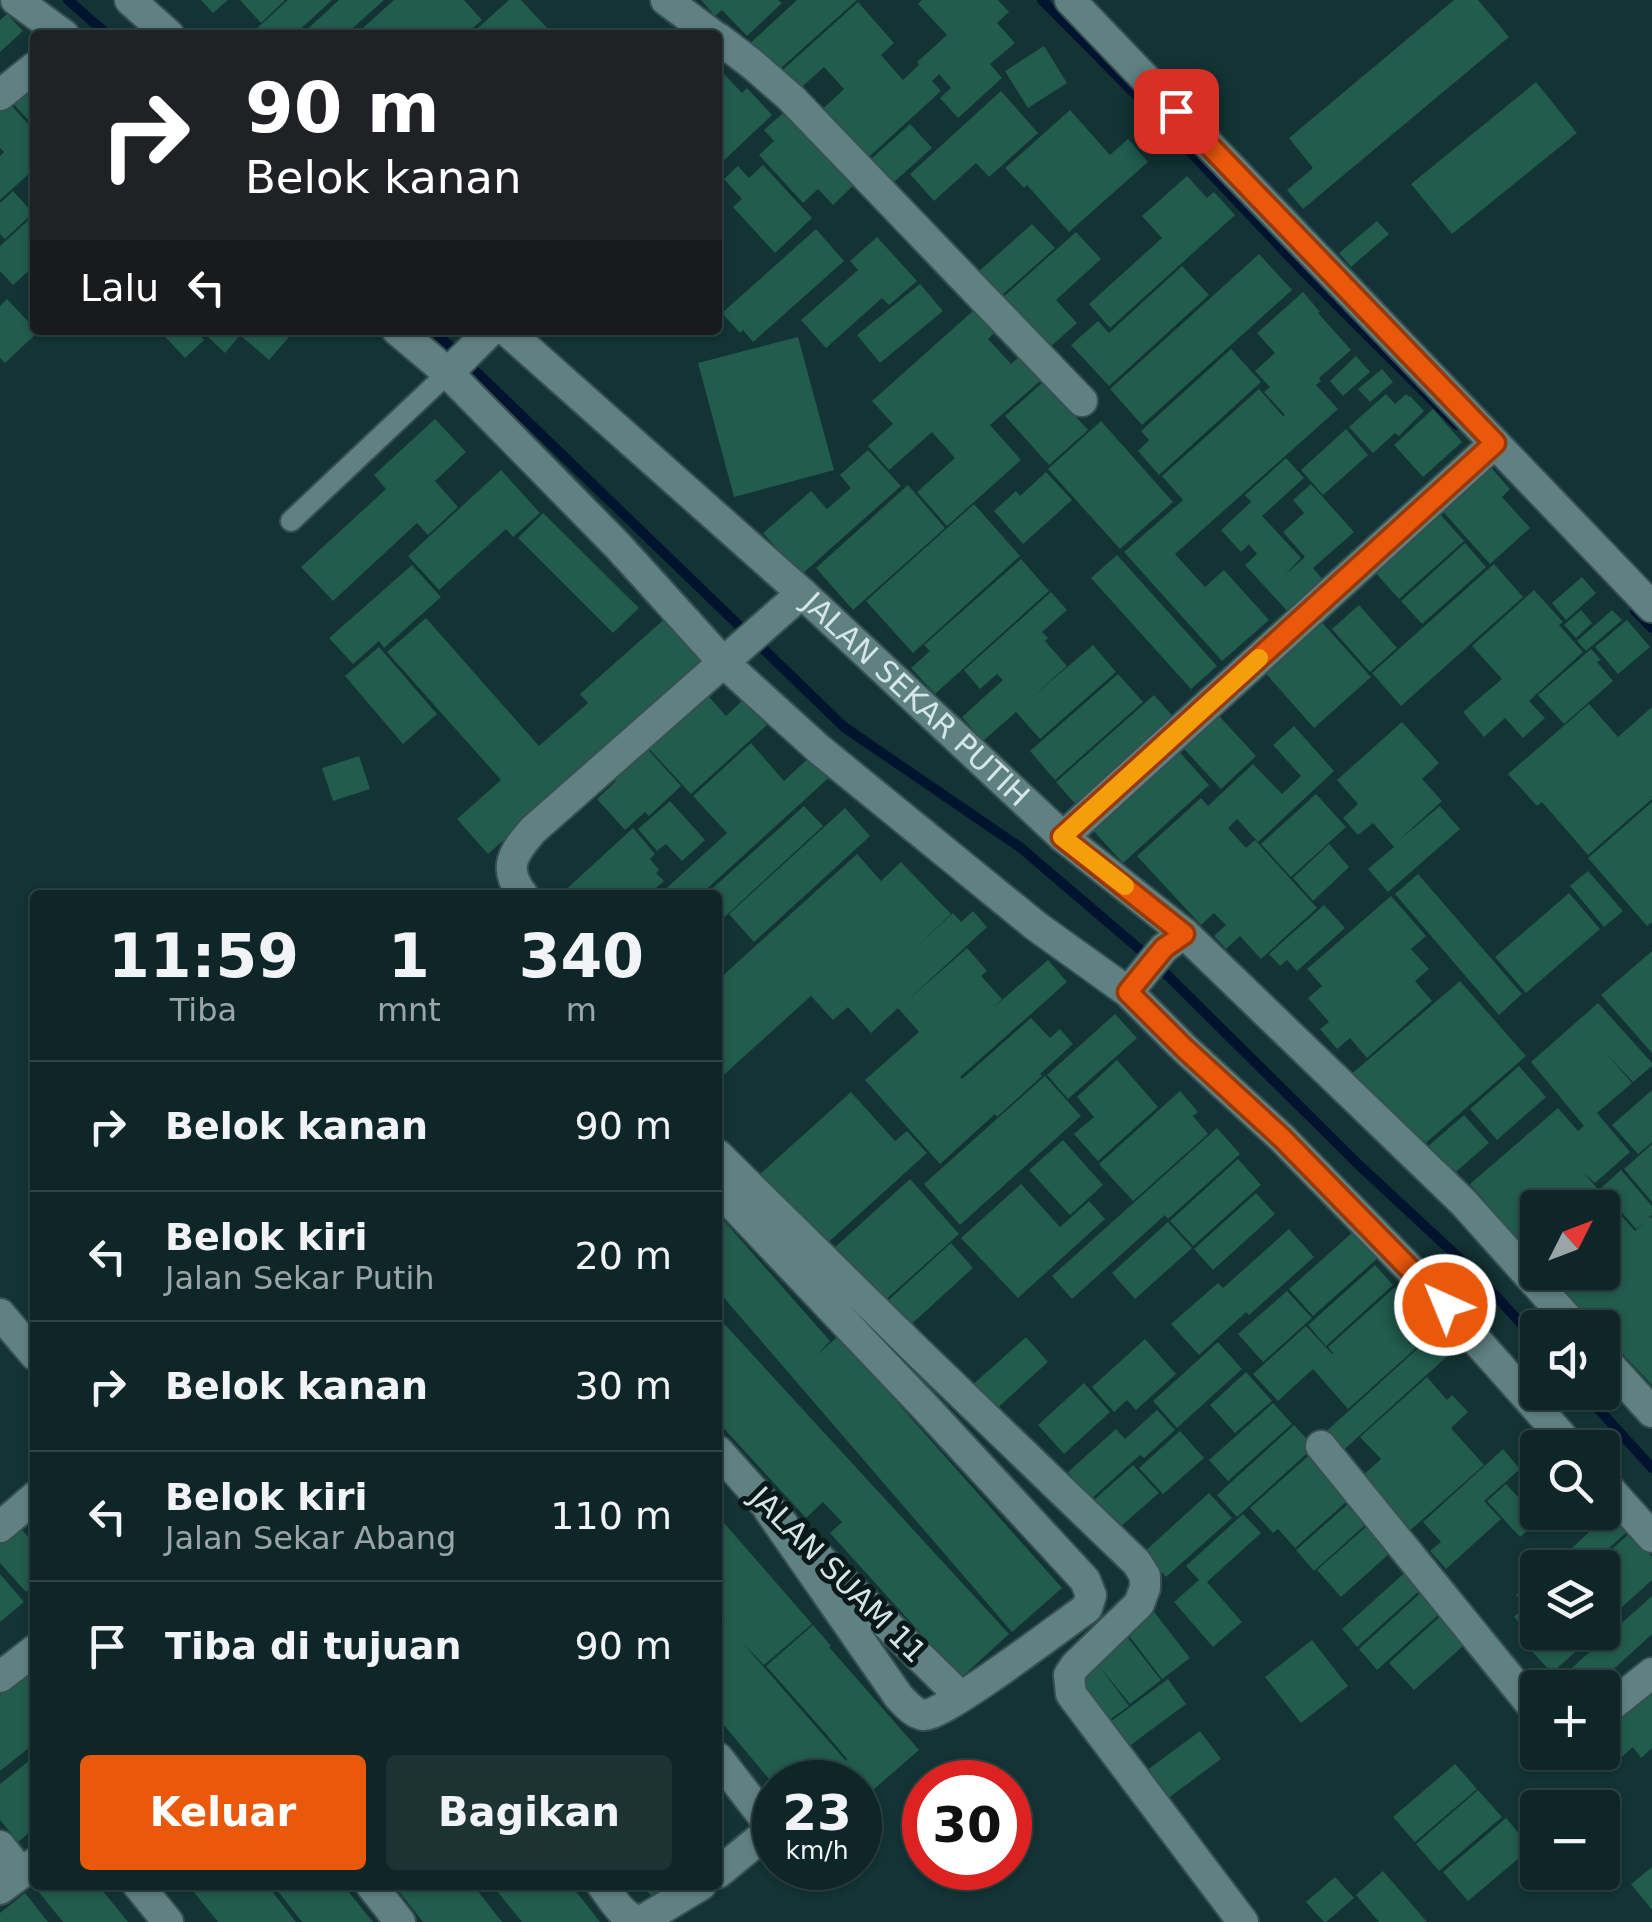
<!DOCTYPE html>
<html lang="id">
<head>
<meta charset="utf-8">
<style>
  :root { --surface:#0e2627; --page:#1c3233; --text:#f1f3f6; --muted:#9ba5a7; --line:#2e4344; --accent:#ea580c }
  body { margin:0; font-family:"DejaVu Sans",sans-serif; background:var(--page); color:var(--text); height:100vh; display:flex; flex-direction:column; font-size:38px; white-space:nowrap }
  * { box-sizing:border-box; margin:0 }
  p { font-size:32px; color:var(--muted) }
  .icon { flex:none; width:55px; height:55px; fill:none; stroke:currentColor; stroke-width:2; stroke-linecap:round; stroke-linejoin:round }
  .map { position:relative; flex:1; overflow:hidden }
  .drawer { position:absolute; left:30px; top:890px; width:692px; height:1000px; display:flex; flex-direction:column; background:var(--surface); border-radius:10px; box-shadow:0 2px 8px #0004,0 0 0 2px var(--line) }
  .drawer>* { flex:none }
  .hud { position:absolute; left:30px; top:30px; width:692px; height:305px; border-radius:10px; box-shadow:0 2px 8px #0004,0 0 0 2px var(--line); background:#202124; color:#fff; overflow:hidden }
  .needle { width:65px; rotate:48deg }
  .controls { position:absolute; left:1520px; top:1190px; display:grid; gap:20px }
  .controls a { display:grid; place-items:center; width:100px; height:100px; border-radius:10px; background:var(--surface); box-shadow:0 2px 8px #0004,0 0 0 2px var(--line); font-size:50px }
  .speed { position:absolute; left:752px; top:1760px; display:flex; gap:20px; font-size:50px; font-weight:700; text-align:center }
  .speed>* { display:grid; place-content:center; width:130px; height:130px; border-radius:50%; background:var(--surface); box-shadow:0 2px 8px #0004,0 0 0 2px var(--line); line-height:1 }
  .speed small { font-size:25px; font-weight:400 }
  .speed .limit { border:15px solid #d22; background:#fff; color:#111 }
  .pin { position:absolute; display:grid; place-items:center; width:85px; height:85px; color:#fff; margin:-42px; border-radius:20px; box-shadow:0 5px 15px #0006 }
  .me { position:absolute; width:110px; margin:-55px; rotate:316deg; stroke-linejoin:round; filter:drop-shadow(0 0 8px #0008) }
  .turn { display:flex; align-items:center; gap:35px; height:210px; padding:0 50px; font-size:45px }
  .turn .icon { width:130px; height:130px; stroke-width:2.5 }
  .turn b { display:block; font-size:70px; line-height:85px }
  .then { display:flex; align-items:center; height:95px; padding:0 50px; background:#0003; gap:20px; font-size:38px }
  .eta { display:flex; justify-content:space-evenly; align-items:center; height:170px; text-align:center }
  .eta b { font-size:60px; font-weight:700; line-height:70px }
  .cta { display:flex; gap:20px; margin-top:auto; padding:20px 50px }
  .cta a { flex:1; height:115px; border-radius:10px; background:var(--accent); color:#fff; font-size:40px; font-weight:700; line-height:115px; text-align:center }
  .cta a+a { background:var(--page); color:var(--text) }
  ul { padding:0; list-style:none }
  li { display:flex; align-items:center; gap:30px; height:130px; padding:0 50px; border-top:2px solid var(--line) }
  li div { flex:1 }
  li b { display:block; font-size:38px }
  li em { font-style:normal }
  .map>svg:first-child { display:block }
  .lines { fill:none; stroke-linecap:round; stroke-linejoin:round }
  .stream { stroke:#001430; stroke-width:10 }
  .building { fill:#215c4d }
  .service-casing { stroke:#374f51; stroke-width:24 }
  .minor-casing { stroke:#374f51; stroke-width:34 }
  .tertiary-casing { stroke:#374f51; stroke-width:34 }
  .service { stroke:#608182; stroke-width:20 }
  .minor { stroke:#608182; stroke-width:30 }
  .tertiary { stroke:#608182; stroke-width:30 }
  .route-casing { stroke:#983908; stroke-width:25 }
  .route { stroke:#ea580c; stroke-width:18 }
  .slow { stroke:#f59e0b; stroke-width:18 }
  .labels { text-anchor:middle; stroke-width:10; stroke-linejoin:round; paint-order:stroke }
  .street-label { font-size:30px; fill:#d4e6e7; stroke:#0b1819 }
</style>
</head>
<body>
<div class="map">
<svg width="1652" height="1922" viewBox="0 0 1652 1922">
  <rect width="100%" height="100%" fill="#133334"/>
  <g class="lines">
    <!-- stream -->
    <path class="stream" d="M68,0L108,35
      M1042,0L1147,106L1301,269L1457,425
      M433,330L844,727L1021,848L1151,959L1360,1166L1472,1270L1538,1342
      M1635,611L1652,628
      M1583,1392L1652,1468"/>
  </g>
  <!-- building -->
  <path class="building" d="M201,0H228L213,13Z
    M240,0H285L261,23Z
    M288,0H332L294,35H257L254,31Z
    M339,0H384L345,35H301Z
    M394,0H464L482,20L465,35H355Z
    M509,0H521L548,29L541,35H470Z
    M701,0H778L782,3L747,36L722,10L715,16Z
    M797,0H857L772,76L746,47Z
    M922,0H998L1009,12L997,23L1015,43L990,64L1002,78L958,118L940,98L951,88L939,74L932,81L941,91L860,165L815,116L844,89L824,67L794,94L777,75L858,2L894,43L881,55L903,80L919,65L917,62L947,35L918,4Z
    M1454,0H1478L1509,37L1303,209L1287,190L1313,168L1289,138Z
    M7,14L23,31L0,52V20Z
    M1044,46L1067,83L1028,108L1005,71Z
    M721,71L742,93L747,88L772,115L718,166V74Z
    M35,72V122L33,125L7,97Z
    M1536,82L1577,133L1452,234L1411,184Z
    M1001,91L1038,133L989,177L976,163L934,201L910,174Z
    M4,97L35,132V162L29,168L32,171L0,200V156L4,152L0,148V101Z
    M792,105L860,179L833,205L818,189L803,203L759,155L774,141L764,130Z
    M1070,110L1110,155L1128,139L1148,162L1069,232L1027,185L1024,188L1005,168Z
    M910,124L932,148L884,191L862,167Z
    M763,165L812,218L775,253L733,207L742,199L724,179L738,166L749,178Z
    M1187,176L1207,198L1214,192L1235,215L1110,328L1089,304L1162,238L1142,216Z
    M13,191L33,213L5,239L0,234V203Z
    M35,214V265L13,285L0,271V246Z
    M1377,221L1389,234L1351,267L1339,253Z
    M1032,224L1055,248L1000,297L978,272Z
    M816,229L844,261L753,342L743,330L740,333L722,313Z
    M1076,232L1101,259L1056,300L1077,323L1048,349L1002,298Z
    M877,237L917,281L889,305L882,298L826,348L801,320L858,270L850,261Z
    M1259,254L1292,290L1142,425L1110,389Z
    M1182,266L1209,295L1109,386L1071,345L1098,321L1109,333Z
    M920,284L943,311L880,363L857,335Z
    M1303,292L1320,312L1318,313L1351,350L1319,378L1321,381L1316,385L1338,409L1175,554L1205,587L1224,570L1269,620L1222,661L1124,552L1183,500L1162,476L1259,389L1283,416L1285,415L1264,392L1270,387L1255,371L1275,353L1257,333Z
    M7,299L38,332L5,363L0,358V306Z
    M974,310L994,333L988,339L1011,364L1027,350L1048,374L990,425L1021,460L947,526L917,492L955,458L932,432L889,470L868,446L893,424L872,401Z
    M159,330H196L204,340L185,358Z
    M214,330H295L269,360L240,335L225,353L208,337Z
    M798,337L834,470L734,497L698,363Z
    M1231,349L1261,382L1159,475L1138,451L1149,440L1141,431Z
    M1356,356L1370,372L1343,396L1330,381Z
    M1382,369L1393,382L1370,402L1358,389Z
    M1044,381L1088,430L1049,465L1005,416Z
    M1386,394L1395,404L1406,394L1409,397L1410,396L1424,411L1399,436L1395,433L1373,453L1349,427Z
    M1433,409L1462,442L1423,477L1394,445Z
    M435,419L466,452L435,481L458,507L428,535L417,523L333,601L301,567L386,489L374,475Z
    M1101,421L1173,502L1120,549L1048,469Z
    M1346,429L1368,455L1323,495L1301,470Z
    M868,450L901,486L801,575L763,533L811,491L827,509L851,488L840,475Z
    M1286,458L1304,478L1262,516L1301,558L1285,575L1305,557L1283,532L1304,513L1293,500L1311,484L1354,532L1313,568L1323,580L1288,612L1245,565L1257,554L1249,544L1241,552L1221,530L1251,502L1245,495Z
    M1487,463L1510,489L1502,497L1530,528L1490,564L1439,507Z
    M501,470L540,513L513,537L506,529L439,590L408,556Z
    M1046,472L1072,500L1023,544L994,511L1016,491L1020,496Z
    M908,485L945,528L853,610L816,568Z
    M974,504L1020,556L913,653L866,601Z
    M1437,511L1464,541L1399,599L1372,569Z
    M543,513L639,608L613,633L518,538Z
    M1465,543L1486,567L1422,624L1401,601Z
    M1117,555L1217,666L1191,689L1091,578Z
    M1021,559L1049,591L935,694L911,668L930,651L924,645Z
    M1494,564L1523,597L1401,706L1372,673Z
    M412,565L441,597L384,648L379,641L353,664L329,638Z
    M1582,577L1596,593L1566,620L1552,603Z
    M1534,590L1563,622L1559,625L1583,652L1529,701L1545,718L1523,738L1505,718L1484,737L1463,712L1502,679L1472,646Z
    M1051,592L1067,610L1042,632L1048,638L1045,641L1067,666L1031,698L1093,645L1116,672L1040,739L1016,712L983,741L962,717L1003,680L997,674L980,689L964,670Z
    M1359,605L1397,648L1370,672L1332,629Z
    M1581,610L1592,623L1576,638L1564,625Z
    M1612,610L1622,620L1586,651L1577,641Z
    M669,615L712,663L619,738L488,854L457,819L501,780L387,652L426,618L539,746L588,703L580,694Z
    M1317,617L1371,677L1314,728L1261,668Z
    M1627,620L1650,647L1618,674L1595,647Z
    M379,647L437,714L403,744L345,676Z
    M1591,649L1601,660L1597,662L1613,681L1564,724L1538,695Z
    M1118,674L1143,702L1055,780L1030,751Z
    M701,688L726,716L744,699L767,725L691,794L642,741Z
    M1154,695L1176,720L1078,807L1056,782Z
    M1589,704L1618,737L1652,707V799L1588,855L1542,802L1537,806L1508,774Z
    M1210,706L1256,756L1221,789L1175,739Z
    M1402,722L1439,763L1422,779L1442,801L1398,841L1440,806L1460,829L1388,892L1368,869L1394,847L1373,823L1358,835L1343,818L1358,804L1337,780Z
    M1294,726L1334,771L1258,842L1237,819L1228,828L1246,848L1255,840L1317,908L1261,959L1240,936L1226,949L1214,936L1226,925L1214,913L1201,925L1137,856L1201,798L1208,806L1253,764L1282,794L1301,776L1273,745Z
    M642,743L681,786L649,816L645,812L625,830L597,799L616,781L609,773Z
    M751,743L784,781L815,752L834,773L700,895H659L727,833L693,796Z
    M1175,747L1209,785L1123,863L1088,825Z
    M359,756L370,789L333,801L322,768Z
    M1316,794L1346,827L1291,877L1261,844Z
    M670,801L705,840L682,861L666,844L657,851L638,829Z
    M1652,802V922L1647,926L1588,858Z
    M804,806L823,826L718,923V895H705Z
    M845,808L870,836L754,942L729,914Z
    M633,828L655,854L650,859L659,870L656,873L664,881L648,895H560Z
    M1329,844L1349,867L1313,901L1293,878Z
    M857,854L881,881L901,862L951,914L914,949L953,913L961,922L973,911L987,927L907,1001L967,948L987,971L981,976L1002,999L994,1007L1048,960L1067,982L960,1077L962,1079L1031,1018L1050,1038L1060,1029L1073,1044L1040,1074L1042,1076L997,1117L995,1114L940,1164L865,1080L919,1032L898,1008L871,1033L848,1007L833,1020L811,996L718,1080V980Z
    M1588,871L1623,911L1604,927L1570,886Z
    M1418,874L1522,994L1499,1015L1395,894Z
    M1569,893L1600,929L1526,993L1495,957Z
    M1391,896L1426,936L1411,949L1429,969L1415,981L1432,1001L1367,1058L1350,1038L1337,1049L1320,1029L1329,1022L1308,998L1322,986L1307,969Z
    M1324,905L1345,928L1297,971L1287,960L1280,966L1269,954Z
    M1652,951V1053L1601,995Z
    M1460,981L1526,1056L1420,1148L1348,1077Z
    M1598,1003L1652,1063V1066L1633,1082L1604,1051L1632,1083L1597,1113L1630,1152L1595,1183L1582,1171L1635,1231L1644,1224L1636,1229L1601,1188L1621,1170L1652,1206V1215L1648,1218L1652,1217V1385L1602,1332V1328H1582L1557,1299L1567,1291L1558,1281L1567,1272H1602V1208H1538V1232L1517,1250L1484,1212L1490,1207L1470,1184L1558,1108L1578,1131L1584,1126L1531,1062Z
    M1115,1014L1137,1038L1068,1099L1047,1075Z
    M1117,1060L1158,1107L1098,1161L1074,1134L1094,1117L1077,1097Z
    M1519,1066L1546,1097L1497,1140L1470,1109Z
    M1045,1076L1081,1116L960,1225L924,1184Z
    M1652,1090V1142L1638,1154L1612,1125Z
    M1180,1091L1198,1112L1193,1116L1208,1134L1133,1201L1099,1164Z
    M851,1092L895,1141L907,1131L927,1153L824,1246L759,1175Z
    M1464,1115L1489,1143L1450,1177L1425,1149Z
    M1217,1128L1240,1154L1168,1219L1165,1215L1072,1299L1052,1276Z
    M1063,1140L1103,1185L1070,1215L1029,1170Z
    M1652,1144V1202L1624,1169Z
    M1238,1159L1261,1185L1193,1246L1170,1221Z
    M910,1179L959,1234L882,1303L833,1249Z
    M1021,1184L1060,1227L1089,1201L1105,1219L1018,1298L961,1238Z
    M1256,1193L1275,1214L1213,1270L1194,1249Z
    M718,1214L830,1341L817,1355L838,1336L1062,1588L1012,1632L718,1291Z
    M1168,1222L1192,1248L1135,1299L1112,1273Z
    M1289,1229L1314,1257L1249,1315L1246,1312L1199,1355L1171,1324L1218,1283L1223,1288Z
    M1354,1231L1378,1258L1313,1316L1289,1289Z
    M951,1243L973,1268L906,1329L883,1305Z
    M1375,1265L1393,1285L1326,1346L1308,1325Z
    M1395,1287L1435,1331L1348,1409L1313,1369L1278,1401L1253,1374L1306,1326L1332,1354L1333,1353L1328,1347Z
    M1287,1291L1312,1318L1263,1362L1238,1334Z
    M718,1317L1009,1634L961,1678L830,1533L842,1522L823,1502L806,1518L718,1422Z
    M1436,1332L1453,1351L1338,1455L1321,1436Z
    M1026,1337L1048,1362L993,1412L970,1387Z
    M1145,1339L1176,1374L1136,1410L1127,1400L1114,1412L1092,1387Z
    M1218,1342L1242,1369L1177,1428L1153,1401Z
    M1246,1372L1272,1401L1235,1433L1210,1405Z
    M1427,1377L1447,1400L1452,1395L1468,1412L1451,1428L1484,1465L1406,1534L1361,1477L1381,1459L1360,1437Z
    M1084,1383L1110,1412L1064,1454L1038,1425Z
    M1273,1403L1292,1424L1228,1481L1209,1460Z
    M1157,1410L1175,1430L1144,1458L1140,1455L1091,1499L1068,1472L1116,1429L1125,1439Z
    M1294,1425L1314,1447L1237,1517L1217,1495Z
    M1180,1431L1204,1458L1163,1494L1139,1468Z
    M1316,1449L1356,1493L1295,1548L1278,1529L1273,1533L1250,1508Z
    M1503,1449L1520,1469L1484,1501L1501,1519L1446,1569L1430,1551L1441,1542L1423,1522Z
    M1133,1465L1159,1493L1119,1528L1094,1500Z
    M1538,1480V1512H1548L1520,1537L1487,1501L1506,1484L1518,1497Z
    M1209,1493L1232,1518L1166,1577L1144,1552Z
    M1356,1497L1374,1517L1314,1571L1296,1550Z
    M1611,1512L1628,1531L1587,1568H1550Z
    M1243,1514L1261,1533L1207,1582L1242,1622L1213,1647L1174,1602L1199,1580L1186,1566Z
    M718,1516L812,1624L764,1665L742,1642L846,1761L847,1759L827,1735L766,1666L813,1625L831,1646L829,1647L919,1750L873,1790L864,1780L861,1782H775V1786L718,1718V1613L724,1620L725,1619L718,1610Z
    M1375,1519L1399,1545L1341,1597L1317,1570Z
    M17,1524L35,1545V1584L26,1592L0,1563V1539Z
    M1630,1533L1652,1557V1580L1602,1625V1568H1591Z
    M1410,1568L1426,1585L1357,1647L1342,1629Z
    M0,1574L24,1602L0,1622Z
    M1538,1576V1632H1597L1552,1673L1530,1649L1537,1643L1514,1617L1526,1606L1516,1595Z
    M1427,1587L1446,1608L1377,1670L1359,1649Z
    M1652,1596V1634L1593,1688H1578L1565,1674Z
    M1447,1610L1472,1638L1414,1690L1389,1663Z
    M1154,1612L1190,1658L1162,1679L1127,1633Z
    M1124,1633L1161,1680L1130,1704L1099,1666L1129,1706L1105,1723L1074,1680Z
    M1312,1640L1348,1686L1301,1723L1265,1677Z
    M35,1667V1743L0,1771V1695Z
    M1168,1679L1186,1704L1124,1750L1106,1725Z
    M1652,1691V1748L1641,1758L1633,1747L1617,1761L1602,1743V1732Z
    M1200,1731L1221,1759L1167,1799L1146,1771Z
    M35,1756V1828L18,1842L0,1820V1784Z
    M1455,1764L1477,1789L1415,1842L1393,1817Z
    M1478,1790L1502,1817L1439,1871L1416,1844Z
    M1506,1818L1531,1848L1468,1901L1443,1872Z
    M1652,1867V1910L1631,1884Z
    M1383,1871L1427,1922H1379L1356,1895Z
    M1335,1877L1354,1898L1326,1922H1324L1306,1902Z
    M33,1885H98L128,1922H63Z
    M188,1885H267L296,1922H218Z
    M273,1885H343L373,1922H302Z
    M394,1885H473L502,1922H423Z
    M492,1885H571L600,1922H522Z
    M641,1885H670L654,1899Z
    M25,1893L48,1922H0V1913Z"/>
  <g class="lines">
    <!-- service casing -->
    <g class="service-casing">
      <path id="service" d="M291,521L448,373"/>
    </g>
    <!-- minor casing -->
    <g class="minor-casing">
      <path id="minor" d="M16,0L64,35
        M666,0L713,35
        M1070,0L1652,607
        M718,38L752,64L791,98L1082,401
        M0,95L35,67
        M397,330L448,373L618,546L723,662L820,750L1036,926L1128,992L1184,1048L1282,1138L1445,1305L1572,1448
        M448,373L491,330
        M1063,837L1495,443
        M523,895C502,868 513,853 533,830L802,593
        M1128,992L1164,948L1184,933
        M718,1155L918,1352L1137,1563L1145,1576V1588L1139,1604L1075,1666L1069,1675L1071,1694L1243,1922
        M718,1189L927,1409L1085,1580L1091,1595L1087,1608C1064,1624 942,1717 924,1715C914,1714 906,1704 899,1697L769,1510
        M0,1314L35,1355
        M1321,1446L1538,1713
        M718,1451L783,1524
        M1602,1481L1652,1537
        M0,1527L35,1497
        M817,1556L961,1697
        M0,1677L35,1650
        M1602,1713L1652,1673
        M718,1758L766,1820L768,1825L763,1836L718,1873
        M0,1846L21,1873
        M138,1885L168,1922
        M371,1885L400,1922
        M602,1885C613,1899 624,1922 643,1920L701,1885
        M0,1889L35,1863"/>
    </g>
    <!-- tertiary casing -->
    <g class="tertiary-casing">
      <g id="tertiary">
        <path d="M130,0L169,35"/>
        <path id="s1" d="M506,330L802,593L1063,837L1184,933L1463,1202L1576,1328"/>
        <path d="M1602,1357L1652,1412"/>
      </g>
    </g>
    <!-- service -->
    <use href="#service" class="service"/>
    <!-- minor -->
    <use href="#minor" class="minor"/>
    <!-- tertiary -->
    <use href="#tertiary" class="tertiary"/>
  </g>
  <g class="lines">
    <!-- route casing -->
    <g class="route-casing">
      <path id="route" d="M1176,111L1495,443L1062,837L1184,934L1164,948L1128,992L1184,1048L1282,1138L1445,1305"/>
    </g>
    <!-- route -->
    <use href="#route" class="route"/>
    <!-- slow -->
    <path class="slow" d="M1125,886L1062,837L1259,658"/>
  </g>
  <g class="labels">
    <!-- street labels -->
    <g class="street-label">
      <text dy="10" stroke="none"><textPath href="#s1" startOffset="552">JALAN SEKAR PUTIH</textPath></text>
      <text transform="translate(838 1575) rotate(45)" y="10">JALAN SUAM 11</text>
    </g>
  </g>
</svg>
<div class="controls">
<a><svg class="needle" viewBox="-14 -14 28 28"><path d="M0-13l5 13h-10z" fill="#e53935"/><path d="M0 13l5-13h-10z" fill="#9ba5a7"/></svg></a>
<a><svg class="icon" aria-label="sound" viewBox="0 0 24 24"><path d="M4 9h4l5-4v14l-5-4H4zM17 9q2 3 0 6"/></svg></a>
<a><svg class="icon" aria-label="search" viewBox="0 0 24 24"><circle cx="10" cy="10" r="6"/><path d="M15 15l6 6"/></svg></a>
<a><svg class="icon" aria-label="layers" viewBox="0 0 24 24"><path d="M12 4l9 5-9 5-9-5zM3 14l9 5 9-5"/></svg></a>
<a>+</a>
<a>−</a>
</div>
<div class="speed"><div>23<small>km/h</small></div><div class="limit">30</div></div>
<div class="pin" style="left:1176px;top:111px;background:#d93025"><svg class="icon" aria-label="arrive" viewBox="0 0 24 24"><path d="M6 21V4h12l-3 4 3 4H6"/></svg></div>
<svg class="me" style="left:1445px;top:1305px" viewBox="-20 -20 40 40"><circle r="17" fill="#ea580c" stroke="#fff" stroke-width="3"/><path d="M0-11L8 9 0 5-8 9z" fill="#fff"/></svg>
<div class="hud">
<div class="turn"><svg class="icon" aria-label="right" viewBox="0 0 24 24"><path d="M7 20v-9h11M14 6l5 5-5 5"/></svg><div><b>90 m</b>Belok kanan</div></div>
<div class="then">Lalu<svg class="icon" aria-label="left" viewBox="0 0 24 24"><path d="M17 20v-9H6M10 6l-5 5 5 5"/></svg></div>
</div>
<section class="drawer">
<div class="eta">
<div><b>11:59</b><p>Tiba</p></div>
<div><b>1</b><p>mnt</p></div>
<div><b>340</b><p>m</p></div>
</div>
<ul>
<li><svg class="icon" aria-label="right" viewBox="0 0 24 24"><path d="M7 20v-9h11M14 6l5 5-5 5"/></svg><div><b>Belok kanan</b></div><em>90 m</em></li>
<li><svg class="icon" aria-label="left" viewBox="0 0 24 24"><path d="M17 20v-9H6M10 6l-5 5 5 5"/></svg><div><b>Belok kiri</b><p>Jalan Sekar Putih</p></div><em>20 m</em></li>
<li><svg class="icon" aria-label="right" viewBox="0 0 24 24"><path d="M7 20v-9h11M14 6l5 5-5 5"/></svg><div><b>Belok kanan</b></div><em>30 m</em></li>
<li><svg class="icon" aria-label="left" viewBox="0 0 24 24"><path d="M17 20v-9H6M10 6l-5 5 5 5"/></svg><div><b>Belok kiri</b><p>Jalan Sekar Abang</p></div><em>110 m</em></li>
<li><svg class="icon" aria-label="arrive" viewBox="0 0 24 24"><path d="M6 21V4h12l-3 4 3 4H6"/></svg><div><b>Tiba di tujuan</b></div><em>90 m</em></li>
</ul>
<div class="cta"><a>Keluar</a><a>Bagikan</a></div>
</section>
</div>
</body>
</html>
